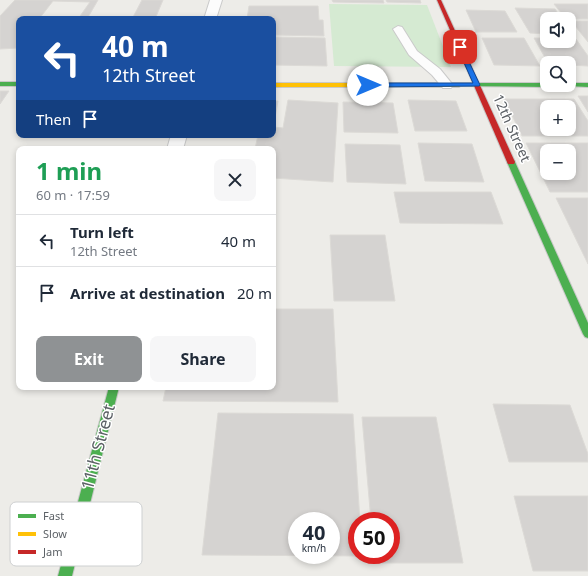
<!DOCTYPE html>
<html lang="en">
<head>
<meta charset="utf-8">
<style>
  :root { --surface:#fff; --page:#f6f6f7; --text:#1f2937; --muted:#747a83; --line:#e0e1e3; --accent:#8f9294 }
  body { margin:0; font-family:"Noto Sans",sans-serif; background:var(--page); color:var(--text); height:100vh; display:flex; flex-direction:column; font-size:15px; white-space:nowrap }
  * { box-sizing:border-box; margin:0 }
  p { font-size:13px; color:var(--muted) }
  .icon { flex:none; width:22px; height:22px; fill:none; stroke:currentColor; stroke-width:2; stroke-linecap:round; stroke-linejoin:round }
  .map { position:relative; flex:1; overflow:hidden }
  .side { position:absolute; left:16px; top:146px; width:260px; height:244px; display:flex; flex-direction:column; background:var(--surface); border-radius:8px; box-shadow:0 2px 6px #0003 }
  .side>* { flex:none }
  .hud { position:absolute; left:16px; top:16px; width:260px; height:122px; border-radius:8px; box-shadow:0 2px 6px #0003; background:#1a4fa0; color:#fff; overflow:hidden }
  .tools { position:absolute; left:540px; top:12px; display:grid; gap:8px }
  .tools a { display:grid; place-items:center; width:36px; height:36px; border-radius:8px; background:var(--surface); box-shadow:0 2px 6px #0003; font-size:20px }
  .speed { position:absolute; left:288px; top:512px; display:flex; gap:8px; font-size:20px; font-weight:700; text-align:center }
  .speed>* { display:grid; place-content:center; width:52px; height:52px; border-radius:50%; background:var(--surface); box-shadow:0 2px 6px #0003; line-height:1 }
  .speed small { font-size:10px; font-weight:400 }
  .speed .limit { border:6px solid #d22; background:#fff; color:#111 }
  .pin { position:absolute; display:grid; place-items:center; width:34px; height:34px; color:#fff; margin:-17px; border-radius:8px; box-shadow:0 2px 6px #0006 }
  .me { position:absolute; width:44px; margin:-22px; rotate:90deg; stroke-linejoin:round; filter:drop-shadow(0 0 3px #0008) }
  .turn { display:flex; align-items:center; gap:14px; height:84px; padding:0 20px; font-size:18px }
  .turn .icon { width:52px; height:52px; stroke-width:2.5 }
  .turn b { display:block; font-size:28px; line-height:34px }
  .then { display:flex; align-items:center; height:38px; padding:0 20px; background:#0003; gap:8px; font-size:15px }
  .round { display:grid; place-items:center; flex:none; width:42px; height:42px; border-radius:8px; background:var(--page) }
  .summary { display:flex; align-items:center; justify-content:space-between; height:68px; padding:0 20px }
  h1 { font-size:24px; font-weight:700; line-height:30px; color:#1e9e55 }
  .action { display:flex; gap:8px; margin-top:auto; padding:8px 20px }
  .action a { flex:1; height:46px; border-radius:8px; background:var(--accent); color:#fff; font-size:16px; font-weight:700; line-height:46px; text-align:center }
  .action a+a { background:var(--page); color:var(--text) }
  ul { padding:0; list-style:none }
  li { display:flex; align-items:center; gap:12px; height:52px; padding:0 20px; border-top:1px solid var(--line) }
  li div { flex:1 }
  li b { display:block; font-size:15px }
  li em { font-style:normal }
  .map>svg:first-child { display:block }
  .green { fill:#d5ead2 }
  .building { fill:#d5d3d1; stroke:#dcdad6; fill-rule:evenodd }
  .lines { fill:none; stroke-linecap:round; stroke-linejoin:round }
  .lane-casing { stroke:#cacaca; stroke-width:2 }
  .street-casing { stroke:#cacaca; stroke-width:2 }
  .fast-casing { stroke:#c9c9c8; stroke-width:2 }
  .slow-casing { stroke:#c9c9c8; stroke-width:2 }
  .jam-casing { stroke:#c9c9c8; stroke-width:2 }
  .lane { fill:#fcfcfc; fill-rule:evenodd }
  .street { fill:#fcfcfc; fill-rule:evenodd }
  .fast { fill:#4caf50; fill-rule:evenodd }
  .slow { fill:#ffc107; fill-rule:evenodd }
  .jam { fill:#c62828; fill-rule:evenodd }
  .route { fill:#1a73e8; stroke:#114b97 }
  .labels { text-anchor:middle; stroke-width:3; stroke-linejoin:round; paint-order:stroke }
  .street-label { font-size:14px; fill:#5c6166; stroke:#fff }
  .near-street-label { font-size:17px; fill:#5c6166; stroke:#fff }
  .key { fill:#fff; stroke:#ced0d1; stroke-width:1 }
  .key-label { font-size:11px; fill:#5c6166 }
</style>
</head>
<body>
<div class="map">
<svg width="588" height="576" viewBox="0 0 588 576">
  <rect width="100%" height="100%" fill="#edece8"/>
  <!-- green -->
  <path class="green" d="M329,4L427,5L451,67L334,66Z"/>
  <!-- building -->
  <path class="building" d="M15,0H98L87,19H78L90,2L53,1L39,19H19V48L0,49V16Z
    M142,0H163L155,19H132Z
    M332,0H383L384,3L333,2Z
    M386,0H420L421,3L387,2Z
    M554,4H588V19H566Z
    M249,6H318L319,20H323L324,36L273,35V19H247Z
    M515,8L555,9L562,19H547V34L530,33Z
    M466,10L505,11L517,32H476Z
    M571,21H588V42Z
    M273,37L325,38L327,66L273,65Z
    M482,38H524L540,66L494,65Z
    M534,38H547V41H569V38L576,39L588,56V66L569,65V63H548Z
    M0,91H9L0,104Z
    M578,96H588V112Z
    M504,99H574L588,121V136H522ZM547,107H569V129H547Z
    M288,100L338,103L333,182L273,178V149H255L258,135H273V127L283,128Z
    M408,100L456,101L467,131H415Z
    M273,101H278L274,123H273Z
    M343,102L393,103L398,133L344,132Z
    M418,143L472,144L484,182L425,181Z
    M526,143H588V192H550ZM547,151H569V173H547Z
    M345,144L400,145L406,184L347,182Z
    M394,192H491L503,224L400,223Z
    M556,198H588V264Z
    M330,235H385L395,301H334Z
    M273,309H333L338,402L163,401L166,387H273Z
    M493,404L570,405L588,454V462H509Z
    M218,413L353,414L360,521H357V555L363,556L202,555ZM297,521H331V555H297Z
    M362,417H436L463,563H375L374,555H391V521H371Z
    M514,496H588V571H533Z"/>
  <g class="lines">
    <!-- lane casing -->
    <g class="lane-casing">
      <path id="lane" d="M398,26L402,27L417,51L440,69L453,85L451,88H443L432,75L409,55L393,29Z"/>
    </g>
    <!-- street casing -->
    <g class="street-casing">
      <path id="street" d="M210,0H222L216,19H204Z
        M171,135H187L183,149H167Z"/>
    </g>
    <!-- fast casing -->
    <g class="fast-casing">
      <path id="fast" d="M0,82H19V86H0Z
        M459,83H547V85H550L547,87L457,86L456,85Z
        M569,83H588V87L567,86L566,85H569Z
        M508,160H514L515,162L588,323V338L585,337L583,334L507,162Z
        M109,387H119L72,576H58Z"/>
    </g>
    <!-- slow casing -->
    <g class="slow-casing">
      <path id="slow" d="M273,83H459L462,85L459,87H273Z"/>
    </g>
    <!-- jam casing -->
    <g class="jam-casing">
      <path id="jam" d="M437,0H441L515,162L514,164H508L507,162Z"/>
    </g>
    <!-- lane -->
    <use href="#lane" class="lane"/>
    <!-- street -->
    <use href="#street" class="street"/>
    <!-- fast -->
    <use href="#fast" class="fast"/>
    <!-- slow -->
    <use href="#slow" class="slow"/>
    <!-- jam -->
    <use href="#jam" class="jam"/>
  </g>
  <!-- route -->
  <path class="route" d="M460,45L462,47L480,85L479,86L368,87L365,85L368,83H473L457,47Z"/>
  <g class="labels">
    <!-- street labels -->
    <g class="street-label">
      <text transform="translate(512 128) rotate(66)" y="5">12th Street</text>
    </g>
    <!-- near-street labels -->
    <g class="near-street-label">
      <text transform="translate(98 447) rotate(-75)" y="6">11th Street</text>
    </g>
  </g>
  <!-- legend -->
  <rect x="10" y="502" width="132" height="64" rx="6" class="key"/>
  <rect x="18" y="514" width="18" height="4" fill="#4caf50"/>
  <rect x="18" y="532" width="18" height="4" fill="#ffc107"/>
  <rect x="18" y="550" width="18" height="4" fill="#c62828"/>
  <g class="key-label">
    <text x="43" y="520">Fast</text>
    <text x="43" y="538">Slow</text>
    <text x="43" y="556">Jam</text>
  </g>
</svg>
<div class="tools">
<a><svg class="icon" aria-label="sound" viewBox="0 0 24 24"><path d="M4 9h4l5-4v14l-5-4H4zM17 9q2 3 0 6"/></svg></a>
<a><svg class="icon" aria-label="search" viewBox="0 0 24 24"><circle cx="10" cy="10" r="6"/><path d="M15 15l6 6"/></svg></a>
<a>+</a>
<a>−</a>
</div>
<div class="speed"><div>40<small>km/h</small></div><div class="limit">50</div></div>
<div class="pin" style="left:460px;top:47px;background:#d93025"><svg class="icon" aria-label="arrive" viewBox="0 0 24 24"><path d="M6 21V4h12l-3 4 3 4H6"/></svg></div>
<svg class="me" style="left:368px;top:85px" viewBox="-20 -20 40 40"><circle r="19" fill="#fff"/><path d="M0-13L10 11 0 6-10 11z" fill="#1a73e8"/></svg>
<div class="hud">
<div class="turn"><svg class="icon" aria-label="left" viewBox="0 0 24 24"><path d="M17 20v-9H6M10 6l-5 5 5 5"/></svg><div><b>40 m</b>12th Street</div></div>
<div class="then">Then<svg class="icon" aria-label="arrive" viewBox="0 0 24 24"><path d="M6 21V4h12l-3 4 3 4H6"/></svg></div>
</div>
<section class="side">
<div class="summary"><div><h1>1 min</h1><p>60 m · 17:59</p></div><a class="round"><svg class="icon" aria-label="close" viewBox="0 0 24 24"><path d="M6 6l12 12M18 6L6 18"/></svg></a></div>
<ul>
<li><svg class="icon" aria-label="left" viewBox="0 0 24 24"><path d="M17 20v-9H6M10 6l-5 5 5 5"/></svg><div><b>Turn left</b><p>12th Street</p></div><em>40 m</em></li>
<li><svg class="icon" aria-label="arrive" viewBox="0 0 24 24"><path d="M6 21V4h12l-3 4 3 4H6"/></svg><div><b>Arrive at destination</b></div><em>20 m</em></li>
</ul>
<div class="action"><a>Exit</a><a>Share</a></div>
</section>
</div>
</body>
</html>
